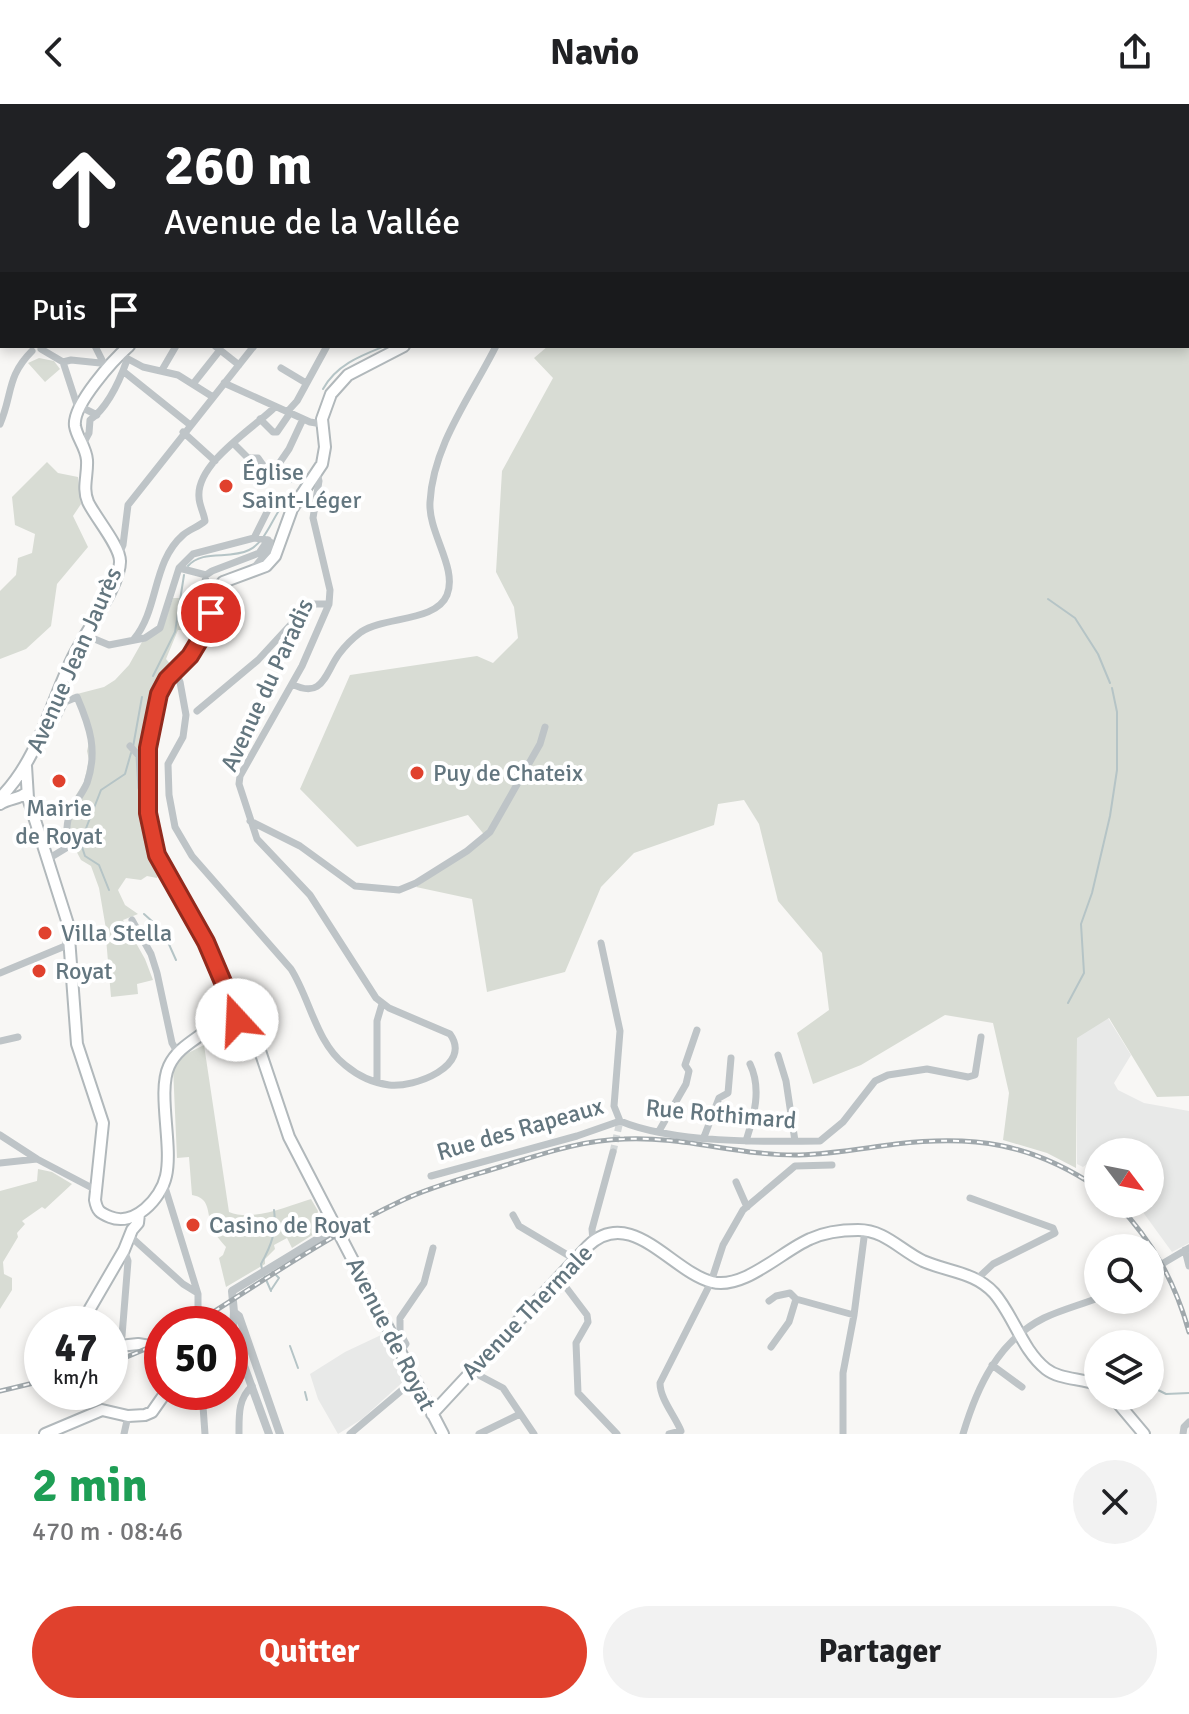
<!DOCTYPE html>
<html lang="fr">
<head>
<meta charset="utf-8">
<style>
  :root { --surface:#fff; --page:#f2f2f2; --text:#202124; --muted:#757577; --accent:#e0412d }
  body { margin:0; font-family:Signika,sans-serif; background:var(--page); color:var(--text); height:100vh; display:flex; flex-direction:column; font-size:30px; white-space:nowrap }
  * { box-sizing:border-box; margin:0 }
  p { font-size:26px; color:var(--muted) }
  .icon { flex:none; width:44px; height:44px; fill:none; stroke:currentColor; stroke-width:2; stroke-linecap:round; stroke-linejoin:round }
  .map { position:relative; height:1330px; overflow:hidden }
  .panel { display:flex; flex-direction:column; background:var(--surface); flex:1 }
  .panel>* { flex:none }
  .guide { position:absolute; left:0px; top:0px; width:1190px; height:244px; box-shadow:0 4px 12px #0003; background:#202124; color:#fff; overflow:hidden }
  .needle { width:52px; rotate:122deg }
  .tools { position:absolute; left:1084px; top:1034px; display:grid; gap:16px }
  .tools a { display:grid; place-items:center; width:80px; height:80px; border-radius:50%; background:var(--surface); box-shadow:0 4px 12px #0003; font-size:40px }
  .speed { position:absolute; left:24px; top:1202px; display:flex; gap:16px; font-size:40px; font-weight:700; text-align:center }
  .speed>* { display:grid; place-content:center; width:104px; height:104px; border-radius:50%; background:var(--surface); box-shadow:0 4px 12px #0003; line-height:1 }
  .speed small { font-size:20px; font-weight:400 }
  .speed .limit { border:12px solid #d22; background:#fff; color:#111 }
  .pin { position:absolute; display:grid; place-items:center; width:68px; height:68px; color:#fff; margin:-34px; border:4px solid #fff; border-radius:50%; box-shadow:0 2px 8px #0007 }
  .me { position:absolute; width:88px; margin:-44px; rotate:340deg; stroke-linejoin:round; filter:drop-shadow(0 0 6px #0008) }
  .turn { display:flex; align-items:center; gap:28px; height:168px; padding:0 32px; font-size:36px }
  .turn .icon { width:104px; height:104px; stroke-width:2.5 }
  .turn b { display:block; font-size:56px; line-height:68px }
  .then { display:flex; align-items:center; height:76px; padding:0 32px; background:#0003; gap:16px; font-size:30px }
  .round { display:grid; place-items:center; flex:none; width:84px; height:84px; border-radius:42px; background:var(--page) }
  .headline { display:flex; align-items:center; justify-content:space-between; height:136px; padding:0 32px }
  h1 { font-size:48px; font-weight:700; line-height:60px; color:#1e9e55 }
  .action { display:flex; gap:16px; margin-top:auto; padding:16px 32px }
  .action a { flex:1; height:92px; border-radius:48px; background:var(--accent); color:#fff; font-size:32px; font-weight:700; line-height:92px; text-align:center }
  .action a+a { background:var(--page); color:var(--text) }
  header { display:flex; justify-content:space-between; align-items:center; height:104px; padding:0 32px; background:var(--surface); font-size:36px; font-weight:700 }
  .map>svg:first-child { display:block }
  .built { fill:#e8e9e8 }
  .green { fill:#d8dcd4 }
  .lines { fill:none; stroke-linecap:round; stroke-linejoin:round }
  .stream { stroke:#b5c4c6; stroke-width:2 }
  .minor-tunnel { stroke:#d3d7d8; stroke-width:7; stroke-dasharray:7 3.5; stroke-linecap:butt }
  .secondary-casing { stroke:#b1b8bb; stroke-width:14 }
  .minor { stroke:#bec4c7; stroke-width:7 }
  .tertiary { stroke:#bec4c7; stroke-width:8 }
  .secondary { stroke:#fff; stroke-width:10 }
  .rail-casing { stroke:#a0a8ac; stroke-width:5 }
  .rail { stroke:#fff; stroke-width:2; stroke-dasharray:6; stroke-linecap:butt }
  .route-casing { stroke:#922a1d; stroke-width:20 }
  .route { stroke:#e0412d; stroke-width:14 }
  .poi-dot { fill:#e0412d; stroke:#fff; stroke-width:3 }
  .labels { text-anchor:middle; stroke-width:8; stroke-linejoin:round; paint-order:stroke }
  .poi-label { font-size:24px; fill:#63767f; stroke:#fff; text-anchor:start }
  .street-label { font-size:24px; fill:#63767f; stroke:#fff }
</style>
</head>
<body>
<header><svg class="icon" aria-label="back" viewBox="0 0 24 24"><path d="M15 5l-7 7 7 7"/></svg>Navio<svg class="icon" aria-label="share" viewBox="0 0 24 24"><path d="M12 15V3M7 8l5-5 5 5M5 13v7h14v-7"/></svg></header>
<div class="map">
<svg width="1189" height="1330" viewBox="0 0 1189 1330">
  <rect width="100%" height="100%" fill="#f8f7f5"/>
  <!-- built -->
  <path class="built" d="M1108,914L1131,951L1114,979L1118,986L1144,999L1189,1007V1139L1172,1148L1137,1100H1150V1048H1098V1066L1087,1060L1083,1063L1077,1060V933Z
    M381,1231L405,1276L362,1315L338,1330L318,1295L310,1270L345,1248Z"/>
  <!-- green -->
  <path class="green" d="M25,0H217L25,2Z
    M705,0H1189V992L1157,993L1109,914L1077,934L1076,1064L1047,1049L1003,1036L1009,989L993,919L945,911L861,961L813,980L797,929L829,906L822,849L778,797L759,720L744,696L718,700L714,721L634,749L601,783L565,868L487,888L472,795L416,783L487,734L468,711L357,743L300,685L350,571L477,552L493,559L518,534L514,503L496,468L502,367L553,274L534,254L548,242H1188V2Z
    M39,254L54,257L60,265L45,278L28,259Z
    M47,358L58,369L78,373L81,400L73,412L88,443L57,480L51,522L26,545L0,555V487L16,471L18,454L32,449L35,430L15,421L12,393Z
    M173,494H197L194,515H187L184,526H178L166,555L172,562L161,574L154,587L143,651L142,685L160,766L157,774L147,772L141,776L126,774L118,786L125,801L138,810L123,816L145,855L153,876L137,880L138,890L111,893L106,834L70,840L69,830L106,825L99,784L91,762L81,756L73,741L49,758L65,742L66,714L73,696L84,678L89,656L87,647L91,630L77,590L104,583L115,576L129,561L142,538L162,526Z
    M204,941L229,1108C253,1118 288,1102 311,1095L318,1107L314,1130L292,1144L287,1134L274,1141L275,1145L265,1155V1160L226,1183L219,1154L223,1151L226,1143C221,1137 213,1129 211,1121C207,1107 210,1094 192,1091L189,1053L177,1054L173,963L180,953Z
    M38,1065L52,1068L72,1080L45,1105L42,1103L22,1117L25,1120L17,1129L18,1133L3,1158L4,1170L12,1174V1186L0,1205V1087L37,1077Z"/>
  <g class="lines">
    <!-- stream -->
    <path class="stream" d="M593,0L594,2
      M973,0L976,2
      M323,285C336,261 360,252 385,242
      M291,378L298,361
      M188,462C203,445 229,456 249,446C264,439 271,418 280,405
      M1048,495L1075,514L1098,550L1110,579
      M153,572L175,528L184,471
      M133,643L142,593
      M109,786L99,761L85,752L82,743L83,732L101,686L125,670L131,649
      M144,810L163,827L176,856
      M1068,899L1084,869L1081,820L1092,789L1110,712L1117,666V608L1112,584
      M216,934L221,938
      M262,1165L261,1160C271,1142 277,1127 274,1106
      M271,1166L279,1174L271,1186
      M264,1171L271,1187
      M290,1242L298,1264
      M1150,1287L1156,1285L1166,1290L1189,1289
      M305,1288L307,1296"/>
    <!-- minor-tunnel -->
    <path class="minor-tunnel" d="M613,1048L620,1017"/>
    <!-- secondary casing -->
    <g class="secondary-casing">
      <path id="secondary" d="M534,2L537,0
        M619,2V0
        M404,242L348,271L331,290L322,315L325,343L322,360L292,405L275,452L266,462L223,478L214,494L207,524L190,552L161,584L156,599L147,656L148,709L157,751L206,838L234,904L245,914L253,926L289,1033L443,1330
        M26,662L28,694L68,820L77,940L103,1019L95,1096C97,1107 100,1109 110,1113C134,1123 161,1095 166,1072C173,1041 157,988 169,962C180,938 208,932 222,911C225,905 226,895 227,888
        M0,694C38,656 49,603 72,555C83,531 121,481 120,457C120,442 95,413 88,398C82,384 88,371 87,356C86,343 77,334 75,322C72,301 114,255 129,242
        M0,700C9,694 21,695 27,688
        M213,922L235,918L251,925
        M81,1220L124,1146L132,1126L138,1119L139,1110
        M110,1243L138,1240L162,1244
        M1112,1292L1144,1330
        M432,1310L588,1142C631,1101 672,1168 712,1178C744,1186 782,1147 810,1135C825,1128 842,1126 858,1126C885,1126 900,1146 923,1157C948,1168 975,1168 994,1189C1014,1212 1022,1246 1046,1265C1060,1276 1082,1274 1098,1281
        M45,1330L102,1306L128,1312L145,1311L152,1308L166,1288"/>
    </g>
    <!-- minor -->
    <path class="minor" d="M353,0V2
      M650,0V2
      M262,2L264,0
      M361,2L363,0
      M467,2L471,0
      M0,151L2,154
      M0,217H2
      M95,242L103,258
      M215,242L239,261
      M41,245L63,258L71,256L110,260
      M119,250L143,263L178,271L213,293
      M63,258L77,301L97,311
      M281,264L306,279
      M162,266L176,242
      M123,267L189,320
      M224,279L310,318L322,320
      M193,280L220,246
      M287,308L297,297L327,242
      M260,315L273,328H277L290,309
      M0,320C13,290 6,273 32,247
      M183,328L215,357
      M233,339L248,354H258L265,364
      M83,340L89,329L90,316C108,303 120,276 127,256
      M248,354L246,368L256,374L265,364H276L289,345L303,315
      M254,434L267,408
      M119,450L123,441L128,401L254,242
      M179,464L206,471
      M252,466L269,446L270,438
      M85,531L109,541L145,534L160,524L179,464L193,450L254,434L268,436
      M134,535C159,505 152,458 183,431C190,425 198,423 205,417C204,409 199,401 199,393C196,359 254,324 275,303
      M195,538L206,471L212,467L259,449L268,436
      M175,567L180,578L186,611L183,633L168,660L169,691L175,723L192,752L291,865C310,895 316,938 345,961C357,971 373,979 389,981C414,984 473,962 450,930L389,904L376,894L310,791L257,735L239,680L240,672L302,562L329,500L330,486L313,414L319,377L317,369
      M292,580C323,596 325,569 339,550C345,542 353,534 361,528C385,512 436,518 447,491C458,464 428,429 430,398C433,341 471,292 496,242
      M197,607L258,556L305,505L313,500H329
      M130,642L139,652L141,684L147,689
      M250,717L300,742L355,782L399,786L416,779L467,747L490,728L540,640L545,623
      M48,755L66,744C68,734 65,723 69,713C73,700 82,691 87,679C98,647 90,623 77,593L65,598L58,613L50,614
      M132,816L151,850L157,869L172,939L178,949
      M601,839L620,927L614,1002L620,1017
      M0,869L70,840
      M0,937L18,933
      M778,951L786,977L795,1037
      M377,978V917L382,900
      M620,1017C672,1039 763,1038 820,1037L843,1018L875,977L888,971L927,965L968,973L975,971L981,933
      M659,1027L686,980L689,967L685,961L697,926
      M0,1031L37,1055
      M704,1033L719,994L728,989L731,954
      M746,1037C754,1012 762,985 750,960
      M0,1059L37,1055L96,1086
      M431,1072L577,1032L620,1017
      M736,1078L747,1103
      M164,1080L198,1190V1213
      M970,1094L1053,1124L1055,1129L993,1160L977,1175
      M513,1111L519,1122L576,1156
      M130,1132L183,1180L196,1188
      M593,1137L592,1125L613,1048
      M1185,1146L1189,1162
      M1150,1167L1189,1144
      M559,1174L587,1211L588,1218L576,1239L578,1289L617,1330
      M769,1197L776,1192L790,1189L796,1195
      M122,1232L128,1157L124,1146
      M771,1243L789,1218L796,1195L854,1211
      M400,1248L406,1240L400,1229V1214L424,1179L433,1144
      M992,1261L1022,1283
      M471,1267L503,1284L534,1330
      M202,1288L205,1330
      M124,1330L128,1312
      M239,1330C239,1311 238,1295 252,1282
      M350,1330L414,1276
      M479,1330L520,1310
      M669,1330L681,1327C675,1312 660,1295 660,1279L711,1178L723,1141L743,1106L795,1062L832,1061
      M843,1330V1269L854,1211L865,1126
      M963,1330C977,1283 998,1237 1044,1214C1061,1206 1080,1201 1098,1194
      M1183,1330L1184,1323L1189,1318"/>
    <!-- tertiary -->
    <path class="tertiary" d="M234,1208L239,1212L280,1330
      M232,1243L234,1208L232,1187L336,1124
      M232,1243L239,1248L269,1330"/>
    <!-- secondary -->
    <use href="#secondary" class="secondary"/>
    <!-- rail casing -->
    <g class="rail-casing">
      <path id="rail" d="M1117,1100C1153,1138 1175,1178 1189,1228
        M194,1220C262,1178 330,1130 403,1096C435,1081 472,1072 506,1061C545,1049 583,1036 624,1035C683,1032 741,1052 799,1051C832,1050 864,1044 896,1040C975,1031 1031,1039 1098,1084
        M110,1260L162,1238
        M0,1287L42,1277"/>
    </g>
    <!-- rail -->
    <use href="#rail" class="rail"/>
  </g>
  <g class="lines">
    <!-- route casing -->
    <g class="route-casing">
      <path id="route" d="M211,509L207,524L190,552L167,575L159,590L148,644V709L157,751L206,838L234,904L238,909L237,916"/>
    </g>
    <!-- route -->
    <use href="#route" class="route"/>
  </g>
  <!-- markers -->
  <g class="poi-dot">
    <circle cx="226" cy="382" r="8"/>
    <circle cx="417" cy="669" r="8"/>
    <circle cx="59" cy="677" r="8"/>
    <circle cx="45" cy="829" r="8"/>
    <circle cx="39" cy="867" r="8"/>
    <circle cx="193" cy="1121" r="8"/>
  </g>
  <g class="labels">
    <!-- poi labels -->
    <g class="poi-label">
      <text x="242" y="376">Église<tspan x="242" dy="28">Saint-Léger</tspan></text>
      <text x="433" y="677">Puy de Chateix</text>
      <text x="59" y="712" text-anchor="middle">Mairie<tspan x="59" dy="28">de Royat</tspan></text>
      <text x="61" y="837">Villa Stella</text>
      <text x="55" y="875">Royat</text>
      <text x="209" y="1129">Casino de Royat</text>
    </g>
    <!-- street labels -->
    <g class="street-label">
      <text transform="translate(74 556) rotate(-66)" y="8">Avenue Jean Jaurès</text>
      <text transform="translate(267 581) rotate(-65)" y="8">Avenue du Paradis</text>
      <text transform="translate(721 1010) rotate(5)" y="8">Rue Rothimard</text>
      <text transform="translate(520 1025) rotate(-16)" y="8">Rue des Rapeaux</text>
      <text transform="translate(527 1208) rotate(-46)" y="8">Avenue Thermale</text>
      <text transform="translate(391 1230) rotate(63)" y="8">Avenue de Royat</text>
    </g>
  </g>
</svg>
<div class="tools">
<a><svg class="needle" viewBox="-14 -14 28 28"><path d="M0-13l5 13h-10z" fill="#e53935"/><path d="M0 13l5-13h-10z" fill="#757577"/></svg></a>
<a><svg class="icon" aria-label="search" viewBox="0 0 24 24"><circle cx="10" cy="10" r="6"/><path d="M15 15l6 6"/></svg></a>
<a><svg class="icon" aria-label="layers" viewBox="0 0 24 24"><path d="M12 4l9 5-9 5-9-5zM3 14l9 5 9-5"/></svg></a>
</div>
<div class="speed"><div>47<small>km/h</small></div><div class="limit">50</div></div>
<div class="pin" style="left:211px;top:509px;background:#d93025"><svg class="icon" aria-label="arrive" viewBox="0 0 24 24"><path d="M6 21V4h12l-3 4 3 4H6"/></svg></div>
<svg class="me" style="left:237px;top:916px" viewBox="-20 -20 40 40"><circle r="19" fill="#fff"/><path d="M0-13L10 11 0 6-10 11z" fill="#e0412d"/></svg>
<div class="guide">
<div class="turn"><svg class="icon" aria-label="ahead" viewBox="0 0 24 24"><path d="M12 20V5M6 11l6-6 6 6"/></svg><div><b>260 m</b>Avenue de la Vallée</div></div>
<div class="then">Puis<svg class="icon" aria-label="arrive" viewBox="0 0 24 24"><path d="M6 21V4h12l-3 4 3 4H6"/></svg></div>
</div>
</div>
<section class="panel">
<div class="headline"><div><h1>2 min</h1><p>470 m · 08:46</p></div><a class="round"><svg class="icon" aria-label="close" viewBox="0 0 24 24"><path d="M6 6l12 12M18 6L6 18"/></svg></a></div>
<div class="action"><a>Quitter</a><a>Partager</a></div>
</section>
</body>
</html>
